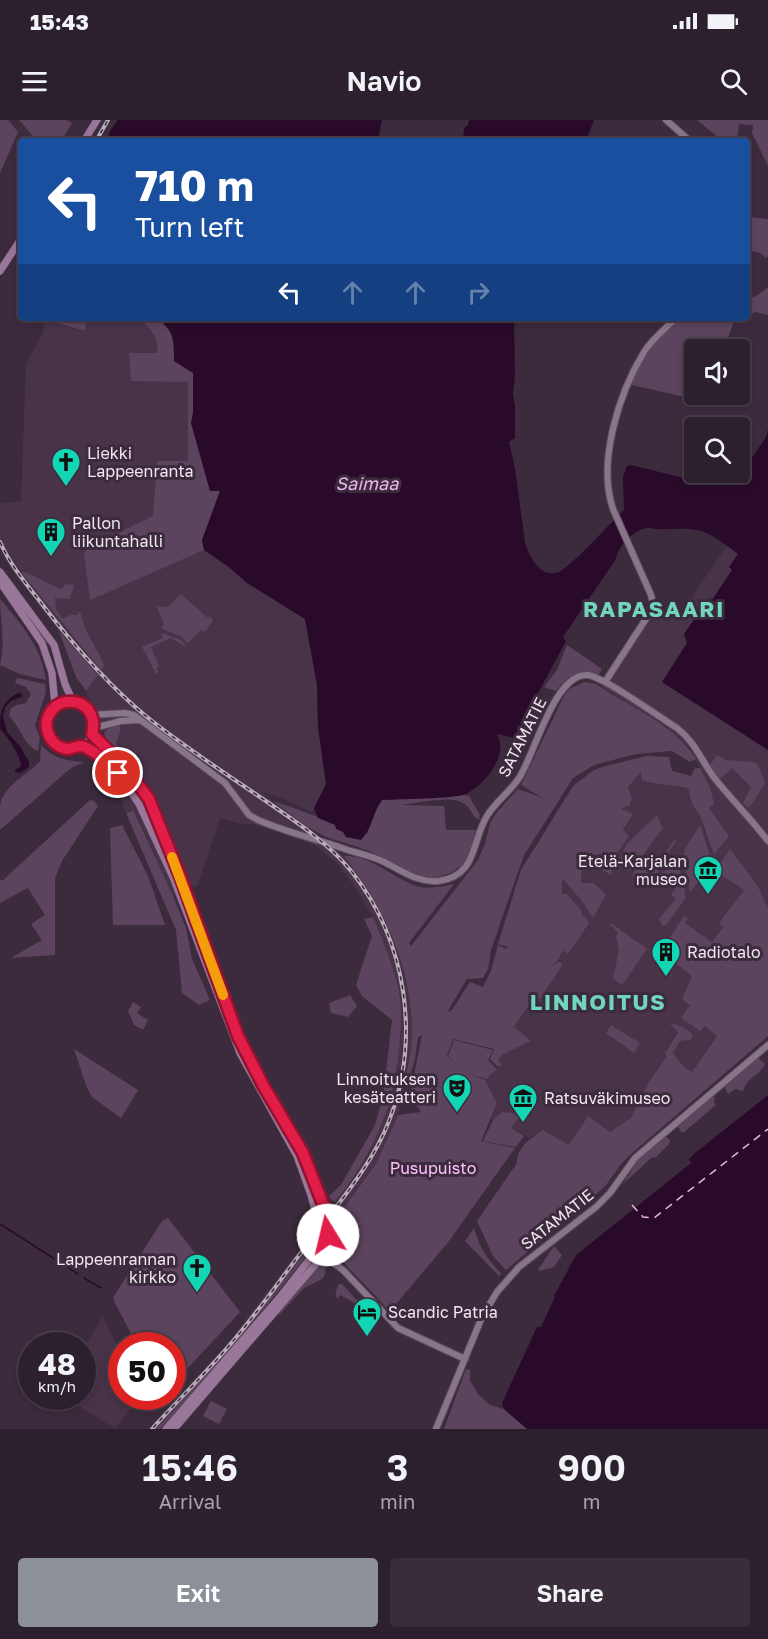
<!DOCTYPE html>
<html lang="en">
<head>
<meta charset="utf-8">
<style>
  :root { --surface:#2d202e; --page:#392d3a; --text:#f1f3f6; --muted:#a7a3aa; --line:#483e4a; --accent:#8c9099 }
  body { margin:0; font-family:"Golos Text",sans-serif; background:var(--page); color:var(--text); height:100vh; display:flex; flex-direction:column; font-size:22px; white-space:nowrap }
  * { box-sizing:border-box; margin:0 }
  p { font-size:20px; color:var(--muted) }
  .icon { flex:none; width:33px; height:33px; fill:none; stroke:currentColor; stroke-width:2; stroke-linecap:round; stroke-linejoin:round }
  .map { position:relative; height:1309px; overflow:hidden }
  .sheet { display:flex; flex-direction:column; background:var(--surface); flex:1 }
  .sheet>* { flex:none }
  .guide { position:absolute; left:18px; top:18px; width:732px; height:183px; border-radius:6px; box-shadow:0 3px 9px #0003,0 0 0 2px var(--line); background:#1a4fa0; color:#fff; overflow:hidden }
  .controls { position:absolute; left:684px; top:219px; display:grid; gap:12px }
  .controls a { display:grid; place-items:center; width:66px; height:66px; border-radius:6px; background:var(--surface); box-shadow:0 3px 9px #0003,0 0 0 2px var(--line); font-size:30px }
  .speed { position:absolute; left:18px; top:1212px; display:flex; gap:12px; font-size:30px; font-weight:700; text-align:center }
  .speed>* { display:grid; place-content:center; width:78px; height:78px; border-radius:50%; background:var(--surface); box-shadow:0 3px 9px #0003,0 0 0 2px var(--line); line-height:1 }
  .speed small { font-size:15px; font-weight:400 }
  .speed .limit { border:9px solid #d22; background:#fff; color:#111 }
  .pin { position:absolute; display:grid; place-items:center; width:51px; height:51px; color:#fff; margin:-26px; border:3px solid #fff; border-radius:50%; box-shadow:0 2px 6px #0007 }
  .me { position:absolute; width:66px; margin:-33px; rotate:351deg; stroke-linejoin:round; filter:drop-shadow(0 0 4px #0008) }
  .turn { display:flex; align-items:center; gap:21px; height:126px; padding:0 18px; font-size:27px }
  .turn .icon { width:78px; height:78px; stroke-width:2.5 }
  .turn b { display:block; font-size:42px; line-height:51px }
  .lanes { display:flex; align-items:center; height:57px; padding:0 18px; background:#0003; justify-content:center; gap:30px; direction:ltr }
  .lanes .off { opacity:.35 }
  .eta { display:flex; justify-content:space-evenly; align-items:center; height:102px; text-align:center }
  .eta b { font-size:36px; font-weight:600; line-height:42px }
  .cta { display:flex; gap:12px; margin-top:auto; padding:12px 18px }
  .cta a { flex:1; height:69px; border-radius:6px; background:var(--accent); color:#fff; font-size:24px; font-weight:600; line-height:69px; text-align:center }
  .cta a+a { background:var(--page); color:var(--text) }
  .status { display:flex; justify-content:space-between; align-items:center; height:42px; padding:0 30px; background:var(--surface); direction:ltr }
  .status svg { height:16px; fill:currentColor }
  header { display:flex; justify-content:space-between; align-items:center; height:78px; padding:0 18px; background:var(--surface); font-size:27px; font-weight:600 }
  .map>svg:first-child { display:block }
  .built { fill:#483349 }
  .green { fill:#5d445e }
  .water { fill:#290a2b }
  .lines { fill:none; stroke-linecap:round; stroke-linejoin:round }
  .stream { stroke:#290a2b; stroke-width:1.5 }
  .ferry { stroke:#edb3ee; stroke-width:1.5; stroke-dasharray:8 6; stroke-linecap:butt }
  .tertiary-casing { stroke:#594a59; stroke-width:8 }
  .secondary-casing { stroke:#594a59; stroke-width:8 }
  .tertiary { stroke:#897589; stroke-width:6 }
  .secondary { stroke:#9a779a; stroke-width:7 }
  .rail-casing { stroke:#baadbb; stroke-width:4 }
  .rail { stroke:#3c2b3d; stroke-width:1.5; stroke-dasharray:4.5; stroke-linecap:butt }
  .route-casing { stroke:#92132f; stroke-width:15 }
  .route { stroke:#e11d48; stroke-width:10 }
  .slow { stroke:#f59e0b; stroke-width:10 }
  .labels { text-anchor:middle; stroke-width:6; stroke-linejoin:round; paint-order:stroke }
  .poi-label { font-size:16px; fill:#f1e6f1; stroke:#3c2b3d; text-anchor:start }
  .street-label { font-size:16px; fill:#f1e6f1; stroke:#3c2b3d }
  .park-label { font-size:16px; fill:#fdc2fe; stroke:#3c2b3d }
  .water-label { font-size:18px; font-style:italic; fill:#edb3ee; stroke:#3c2b3d }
  .district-label { font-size:22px; font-weight:bold; letter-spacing:1.5px; fill:#71d4bc; stroke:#3c2b3d }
</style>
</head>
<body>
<div class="status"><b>15:43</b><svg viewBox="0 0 49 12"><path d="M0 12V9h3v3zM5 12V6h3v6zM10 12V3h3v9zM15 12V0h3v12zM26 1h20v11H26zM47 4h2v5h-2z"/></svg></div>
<header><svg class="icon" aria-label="menu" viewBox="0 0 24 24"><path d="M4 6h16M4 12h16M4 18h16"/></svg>Navio<svg class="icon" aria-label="search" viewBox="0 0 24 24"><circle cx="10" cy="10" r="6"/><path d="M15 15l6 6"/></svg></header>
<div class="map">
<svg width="768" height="1309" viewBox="0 0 768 1309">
  <rect width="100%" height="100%" fill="#3c2b3d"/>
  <!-- built -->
  <path class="built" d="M87,198H156L194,253L230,448L247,463L305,499L317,565L318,607L326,664L312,692L277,676L261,672L344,736L364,761L384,797L399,834L409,875L413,909L405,962L398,995L376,1044L346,1085L340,1087L235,1222L156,1309H149L232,1218L348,1066L368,1035L380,1009L395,966L398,942L400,887L397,864L373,797L355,767L337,743L315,725L253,704H242L220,698L198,765L173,776L135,691L126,693L112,659L122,639L119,634L116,623L120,612L107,610L105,615L86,571L98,555L59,511L9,446L0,429V383L21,381L26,244L42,215L46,200L84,211Z
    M727,426L738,434L729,447L732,450L712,480L709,478L684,514L687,523L663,561L768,630V788L758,766L730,730L745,770L719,803L723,806L712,822L684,803L660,832L692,856L691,885L704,905L717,915L692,952L683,946L673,933L680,921L690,920L673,903L671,905L678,912L665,932L667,936L649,962L631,998L610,1013L588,997L569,1025L543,1010L529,1018L511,1008L502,992L493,1000L491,999L497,983L485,960L501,945L498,941L502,935L531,921L513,907L532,880L563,843L559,839L565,824L562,757L568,767L593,763H580L582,741L591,740L593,735L601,734L602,738L595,747L611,754L616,735L625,721L623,711L633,695L621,687L632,678L628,667L641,651L643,660L658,665L674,664L688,668L692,684L700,696L706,716L710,667L689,627L659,603L601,567L647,497L653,484L676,500Z
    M103,1197L121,1233L122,1276L141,1277L115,1308L64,1277L82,1276L83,1229Z"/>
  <!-- green -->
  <path class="green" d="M0,0H8L18,12L0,53Z
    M19,0H66L72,3L61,21H37Z
    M697,0H768V46L752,13L753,5L739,4L737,21H717L719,18Z
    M747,97L768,99V136L766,138L760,133L747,130Z
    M768,167V195L756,192L747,195V179L758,175Z
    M47,198H87L85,211L46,200Z
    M139,198C172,198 174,213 174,241L194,253L193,293L191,303L210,370L220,371L202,420L204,430L90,480L84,432L91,426L153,396L157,341H188V262L131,261L129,233H157C160,217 150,209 139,198Z
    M676,198H740L734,201L724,229L694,230V274L709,275L706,282L628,264L645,232Z
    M24,452C38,457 49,465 62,469L65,464L74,465L70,479L55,478L56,490L63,499L70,495H77L80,491L85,508L103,542L104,546L101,550L22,453Z
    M181,474L208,498L210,496L213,500L205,512L201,510L188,523L180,516L161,508L164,504L156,486L168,487Z
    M0,479C20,502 42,528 46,560L20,554L0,545C6,523 0,501 0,479Z
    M59,511L98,555L86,571L76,557Z
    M161,513L179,519L186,525L184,526L171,518L151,527L159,546L156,549L159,552L156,554L142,527L163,518Z
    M567,525L602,549L599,554C579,551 568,555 556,571L544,567L557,550Z
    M17,558L45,564L46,572L35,605L40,618L38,631C23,625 21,607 9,596L11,588L17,585L26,583L31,574L26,567L15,563Z
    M585,562L596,564C629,587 674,604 696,639L690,642L672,631L636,634L594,645L573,658L524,735L491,830L488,849L483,858L467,859L447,892L452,890L470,862L483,867L491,851L498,825L506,829L508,827L498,824L521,750L573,666L594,650L606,646L646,636L669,637L672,651L691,656L695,648H700L710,667L714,684L709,688L729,716L714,734L700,696L692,684L688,668C673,664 658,666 642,660L641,652L628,667L632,678L629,686L621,688L633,694L623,710L629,716L616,735L611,755L595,746L602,738L601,734L593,735L591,740L583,741L582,734L581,763H593L606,774L594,797L590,795C584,780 572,771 562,758V774H567L581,790L583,798L584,795L589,803L568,834L563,831L564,827L559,839L552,846L559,841L563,844L538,882L532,880L514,907L531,921L502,935L498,941L502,944L498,947L490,939L494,929L453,919L447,936L456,944L448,936L454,920L493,930L488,940L497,949L486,959L469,954L485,960L497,983L481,1021L515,1028L449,1121L391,1190H388C371,1169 352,1153 334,1132V1117L340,1087L346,1085L376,1044L398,995L421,992L410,976L422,915L418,917L415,939L408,962H405C408,944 413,924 412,906C410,843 383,786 344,736C371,734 396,761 420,767C432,769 443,766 454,764L409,823L411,826L478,740L485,724L490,703L497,692L518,669L543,678L521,665L563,578L569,569Z
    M120,605V612L116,623L122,640C110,629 90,609 120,605Z
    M41,625C53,638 66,641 84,642L71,648L0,710C0,702 0,694 0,686C3,665 28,655 40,641Z
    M717,635L726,640L754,642L758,645L765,663L750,687H747L743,683L751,667L732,648L720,659L710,645Z
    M464,675L469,676L480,695L479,700C471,696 471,687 463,683C451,675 417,683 402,685L444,686L446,710H476L468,739L461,746L450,753L437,757H422L367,730L326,717L306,706L273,681C305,691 335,705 367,714L376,689L382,680Z
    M90,680L92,681L93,680L98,686L62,741L55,758V835L11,838L42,820L31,804L45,795L28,768L0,783V759L2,761Z
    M134,691L173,776L186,808L192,839L210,880L199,885L182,873L176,810L126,693Z
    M657,695L663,708L640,739L628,751L625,750L619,741L626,725Z
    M122,705L148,756L165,805H113L110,708Z
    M700,705L710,736L714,737L723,725L690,773L683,736L685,729Z
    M675,719L676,721L664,740L668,742L644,765H642L633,756L634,751L644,741L654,748Z
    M730,729L758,766L768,788V916L632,1033L621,1044L606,1065L591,1079L506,1150L493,1136L477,1101L517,1043C517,1027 531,1018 543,1010L569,1025L588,996L610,1012L631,998L649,962L667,936L665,933L678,912L670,904L672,903C680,906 690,909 693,917L690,920L680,921L673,933L683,946L692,952L717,916L705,906L700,911L681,898L690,885L682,879L692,856L660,832L684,796L688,798L685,803L712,822L723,807L719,803L744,770L715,751Z
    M674,744C686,753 683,766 686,778L666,805L662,806L659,799L676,779L671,775L680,761L670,754L664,755L655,765L652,763L656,757Z
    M373,797C382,819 391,840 397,863C402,880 401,900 400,918C396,983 376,1031 335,1082L331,1080L329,1076L341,1065L375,1005L381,984L385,960L392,900L362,876L356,865L372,816L364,799Z
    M609,804H612L647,829L622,865L613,859L619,830L616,817L618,812Z
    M350,875L357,886L348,897L331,893L329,883Z
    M133,882L141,887L137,893L148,900L143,910L134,905L128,891Z
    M611,905L640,923L634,933L606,913Z
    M74,929L138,970L121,998L92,977L87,968Z
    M758,938L765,944C760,955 746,958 743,971L735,969L728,974L724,966Z
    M713,976L715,978L714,982L716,985L684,1012H681L678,1006Z
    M502,992L512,993L519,997L511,1008L524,1016L516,1027L483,1021L493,1000Z
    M665,1016L670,1020L669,1024L656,1037L651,1038L623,1064L638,1040Z
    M168,1098L240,1192L173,1264L172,1226L137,1225L114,1181V1176L162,1101Z
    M474,1108L479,1123L487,1137L501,1154L499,1156L465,1121Z
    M312,1124L309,1133L222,1241L160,1309H156L235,1222Z
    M554,1126L562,1135L554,1147L539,1151L538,1150Z
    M322,1145L326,1146L325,1154L322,1159L304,1168L279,1195L278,1190L316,1148Z
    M339,1164H342L363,1187L362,1191L353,1186L355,1183L340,1175L338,1179C333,1175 337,1169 339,1164Z
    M466,1249L470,1250V1261L478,1274L490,1285L504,1289L527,1309H444Z
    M211,1281L227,1289L219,1304L203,1296Z"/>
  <!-- water -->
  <path class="water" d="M118,0H382L378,21H107L110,11Z
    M469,0H594L586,21H463L464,8L468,5Z
    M156,198H514L515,254L513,274L515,286V318L509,322L515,348L525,423C529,435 539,457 556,453C568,451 612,401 624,390L623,357L627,346L630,345L697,361H703L721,355H740L766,317L768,309V630L662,562L687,523L684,514L709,478L712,480L732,450L729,447L738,434C726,425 713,414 698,410C684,407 670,410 656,409C653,409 650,407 647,408C635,409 617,427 616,439L563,517L566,521L514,618L497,614C502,624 501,631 497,641C491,655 479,667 466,674C454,679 398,679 382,680C373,692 372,709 361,720L346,717L343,712L336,709L335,705L318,698L314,688L326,664L318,607L317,565L305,499L247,463L230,448L204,430L202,420L220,371H210L191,303L193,293V253L174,241C174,220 175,211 156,198Z
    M18,573H20L23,576L11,581L5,587L3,596L7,612L20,626L29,642V647L20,653L15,652V650L21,646C21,637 7,615 0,609C0,593 1,582 18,573Z
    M768,975V1309H527L504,1289L502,1283L537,1207H541L555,1177L554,1176L576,1135L691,1043L689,1039L695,1033Z"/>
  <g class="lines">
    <!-- stream -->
    <path class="stream" d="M0,1104L78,1154
      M84,1158L101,1168"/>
    <!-- ferry -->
    <path class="ferry" d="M632,1085L643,1097L654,1098L768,1009"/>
    <!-- tertiary casing -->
    <g class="tertiary-casing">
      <path id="tertiary" d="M666,0L690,21
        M605,562L651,491L653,484L651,475L613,389C597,342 619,273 644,232C652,219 665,209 676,198
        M91,595L125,593L134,595L225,663L249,695L258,700C286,712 316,719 345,729C359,734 374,736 388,744C404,752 419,763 439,761C478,755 471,722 487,696C496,681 510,672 519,658C535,634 554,554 587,555C603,556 659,597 677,608C697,624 701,641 716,660C733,681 752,700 768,721
        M94,608L121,601L140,600
        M320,1133L343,1150L398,1208L465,1239
        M436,1309L482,1197L497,1172L519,1147L596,1087L610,1073L635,1038L768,925"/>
    </g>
    <!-- secondary casing -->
    <g class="secondary-casing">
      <path id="secondary" d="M84,21L97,0
        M0,151L21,119
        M0,452L54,525L65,564L73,582
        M0,462L42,523L52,553L55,586
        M46 605a24 24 0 1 1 48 0a24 24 0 1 1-48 0Z
        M92,614L126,648L149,679L244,931L303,1033L321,1077L328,1106L327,1126L316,1144L174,1309
        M80,626L101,637L118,653L139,684L173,757L240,933L297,1036L311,1075L321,1111L316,1131L280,1177L166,1309"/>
    </g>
    <!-- tertiary -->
    <use href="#tertiary" class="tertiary"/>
    <!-- secondary -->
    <use href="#secondary" class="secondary"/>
    <!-- rail casing -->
    <g class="rail-casing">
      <path id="rail" d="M96,21L108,0
        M0,422C11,447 29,467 45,488C76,528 108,565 147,597C187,629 231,657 273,686C301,705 330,725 352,752C407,822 421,919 389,1001C373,1043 341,1080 314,1116C287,1150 262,1187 234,1220C208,1251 179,1279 152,1309"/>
    </g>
    <!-- rail -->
    <use href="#rail" class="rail"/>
  </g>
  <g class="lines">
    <!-- route casing -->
    <g class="route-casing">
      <path id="route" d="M118,653C109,645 92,627 80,626C76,626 72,629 67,629C48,626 40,603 53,589C58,583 66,581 74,582C90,584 96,600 92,614L126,648L149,679L180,756L238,916L263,965L303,1033L326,1092L328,1115"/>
    </g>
    <!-- route -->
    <use href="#route" class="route"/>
    <!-- slow -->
    <path class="slow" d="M172,737L223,875"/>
  </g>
  <!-- icons -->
  <defs>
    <g id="church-pin" transform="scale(1.5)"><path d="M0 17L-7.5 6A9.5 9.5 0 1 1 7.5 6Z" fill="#12d5b4" stroke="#3c2b3d"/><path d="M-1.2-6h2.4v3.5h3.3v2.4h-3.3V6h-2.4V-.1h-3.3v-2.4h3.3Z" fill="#111"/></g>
    <g id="building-pin" transform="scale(1.5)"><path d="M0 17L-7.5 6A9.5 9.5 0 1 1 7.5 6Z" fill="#12d5b4" stroke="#3c2b3d"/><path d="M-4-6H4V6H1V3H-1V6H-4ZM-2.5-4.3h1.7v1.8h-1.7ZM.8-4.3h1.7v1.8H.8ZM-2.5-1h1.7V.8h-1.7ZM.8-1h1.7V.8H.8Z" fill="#111"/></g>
    <g id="museum-pin" transform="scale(1.5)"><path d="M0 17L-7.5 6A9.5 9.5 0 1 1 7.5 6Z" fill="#12d5b4" stroke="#3c2b3d"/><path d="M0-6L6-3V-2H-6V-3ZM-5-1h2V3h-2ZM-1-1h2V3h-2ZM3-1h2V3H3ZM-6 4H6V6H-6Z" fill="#111"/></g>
    <g id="theatre-pin" transform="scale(1.5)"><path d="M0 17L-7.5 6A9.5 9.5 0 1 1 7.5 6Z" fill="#12d5b4" stroke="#3c2b3d"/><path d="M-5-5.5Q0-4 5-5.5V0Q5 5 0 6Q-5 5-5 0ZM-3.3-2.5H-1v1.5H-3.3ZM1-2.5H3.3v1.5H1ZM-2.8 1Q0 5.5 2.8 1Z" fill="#111"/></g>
    <g id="hotel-pin" transform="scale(1.5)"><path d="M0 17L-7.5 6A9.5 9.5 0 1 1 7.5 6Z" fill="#12d5b4" stroke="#3c2b3d"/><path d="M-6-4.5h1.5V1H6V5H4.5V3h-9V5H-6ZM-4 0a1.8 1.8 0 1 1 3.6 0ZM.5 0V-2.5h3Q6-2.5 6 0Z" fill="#111"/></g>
  </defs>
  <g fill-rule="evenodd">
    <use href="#church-pin" x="66" y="342"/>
    <use href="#building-pin" x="51" y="412"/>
    <use href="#museum-pin" x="708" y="750"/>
    <use href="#building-pin" x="666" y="832"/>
    <use href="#theatre-pin" x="457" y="968"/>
    <use href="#museum-pin" x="523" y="978"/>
    <use href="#church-pin" x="197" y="1148"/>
    <use href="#hotel-pin" x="367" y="1192"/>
  </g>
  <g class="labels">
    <!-- poi labels -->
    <g class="poi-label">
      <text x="87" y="339">Liekki<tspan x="87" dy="18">Lappeenranta</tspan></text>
      <text x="72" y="409">Pallon<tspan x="72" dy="18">liikuntahalli</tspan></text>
      <text x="687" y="747" text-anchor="end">Etelä-Karjalan<tspan x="687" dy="18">museo</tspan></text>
      <text x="687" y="838">Radiotalo</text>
      <text x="436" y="965" text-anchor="end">Linnoituksen<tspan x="436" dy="18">kesäteatteri</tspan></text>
      <text x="544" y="984">Ratsuväkimuseo</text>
      <text x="176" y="1145" text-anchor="end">Lappeenrannan<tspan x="176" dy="18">kirkko</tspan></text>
      <text x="388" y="1198">Scandic Patria</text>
    </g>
    <!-- street labels -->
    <g class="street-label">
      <text transform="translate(522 617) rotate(-63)" y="6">SATAMATIE</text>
      <text transform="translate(557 1099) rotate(-38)" y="6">SATAMATIE</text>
    </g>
    <!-- park labels -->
    <g class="park-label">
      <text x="433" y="1054">Pusupuisto</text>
    </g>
    <!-- water labels -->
    <g class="water-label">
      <text x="367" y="370">Saimaa</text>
    </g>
    <!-- district labels -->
    <g class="district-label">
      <text x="654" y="497">RAPASAARI</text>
      <text x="598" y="890">LINNOITUS</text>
    </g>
  </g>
</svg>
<div class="controls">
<a><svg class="icon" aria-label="sound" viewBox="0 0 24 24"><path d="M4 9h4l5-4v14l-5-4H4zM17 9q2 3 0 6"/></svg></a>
<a><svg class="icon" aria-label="search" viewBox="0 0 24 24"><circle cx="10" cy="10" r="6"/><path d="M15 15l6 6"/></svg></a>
</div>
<div class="speed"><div>48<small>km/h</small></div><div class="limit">50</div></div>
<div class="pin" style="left:118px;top:653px;background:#d93025"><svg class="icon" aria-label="arrive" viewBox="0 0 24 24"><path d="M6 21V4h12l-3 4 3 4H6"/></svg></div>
<svg class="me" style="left:328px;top:1115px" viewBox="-20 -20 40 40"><circle r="19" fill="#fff"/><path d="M0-13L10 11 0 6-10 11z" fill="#e11d48"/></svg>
<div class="guide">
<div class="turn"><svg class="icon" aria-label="left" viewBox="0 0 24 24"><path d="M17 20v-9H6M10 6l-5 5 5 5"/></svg><div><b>710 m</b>Turn left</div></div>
<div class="lanes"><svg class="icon" aria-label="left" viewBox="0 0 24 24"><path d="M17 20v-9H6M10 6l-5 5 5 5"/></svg><svg class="icon off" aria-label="ahead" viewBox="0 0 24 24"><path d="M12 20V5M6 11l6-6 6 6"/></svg><svg class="icon off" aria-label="ahead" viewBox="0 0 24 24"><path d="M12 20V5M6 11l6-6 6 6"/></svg><svg class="icon off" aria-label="right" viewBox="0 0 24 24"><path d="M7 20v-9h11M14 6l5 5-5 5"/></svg></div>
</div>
</div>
<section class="sheet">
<div class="eta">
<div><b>15:46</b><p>Arrival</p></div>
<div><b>3</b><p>min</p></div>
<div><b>900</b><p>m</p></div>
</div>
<div class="cta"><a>Exit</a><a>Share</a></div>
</section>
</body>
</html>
